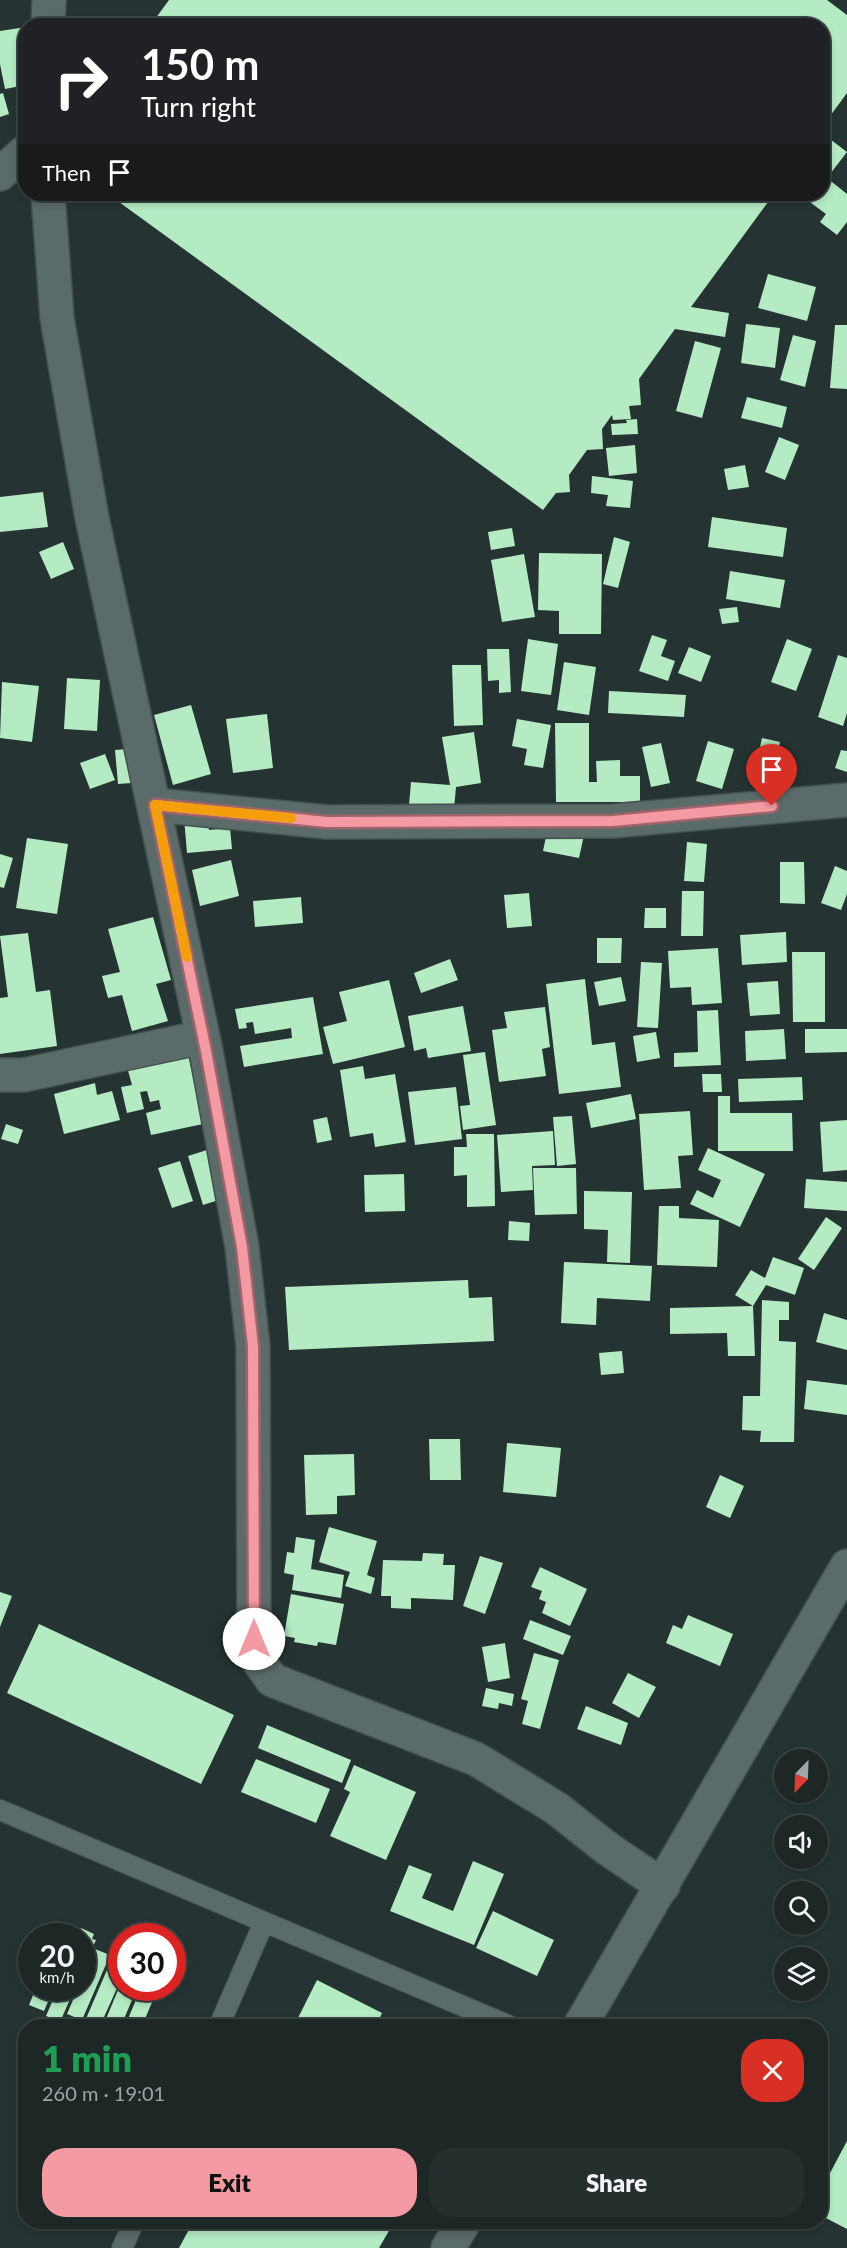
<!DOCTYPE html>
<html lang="en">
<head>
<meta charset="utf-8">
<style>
  :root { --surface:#1c2726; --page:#252f2e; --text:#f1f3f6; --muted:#a0a5a7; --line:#3a4443; --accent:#f49aa3 }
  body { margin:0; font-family:Lato,sans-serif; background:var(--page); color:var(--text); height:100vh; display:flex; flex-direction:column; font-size:22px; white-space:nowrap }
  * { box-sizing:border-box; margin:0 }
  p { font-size:20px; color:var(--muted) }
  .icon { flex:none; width:33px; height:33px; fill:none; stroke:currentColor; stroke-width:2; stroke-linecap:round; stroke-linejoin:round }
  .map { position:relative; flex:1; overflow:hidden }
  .details { position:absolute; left:18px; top:2019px; width:810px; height:210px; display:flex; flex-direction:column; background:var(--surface); border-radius:24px; box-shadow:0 3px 9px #0003,0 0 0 2px var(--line) }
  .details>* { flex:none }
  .guide { position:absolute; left:18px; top:18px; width:812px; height:183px; border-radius:24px; box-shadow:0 3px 9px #0003,0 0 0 2px var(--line); background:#202124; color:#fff; overflow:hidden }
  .needle { width:39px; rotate:203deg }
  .buttons { position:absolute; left:774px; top:1749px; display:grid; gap:12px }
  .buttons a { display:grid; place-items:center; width:54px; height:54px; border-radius:50%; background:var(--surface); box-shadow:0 3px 9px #0003,0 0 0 2px var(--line); font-size:30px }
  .speed { position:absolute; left:18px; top:1923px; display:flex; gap:12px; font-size:30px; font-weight:700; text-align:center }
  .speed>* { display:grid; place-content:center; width:78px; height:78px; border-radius:50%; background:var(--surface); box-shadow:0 3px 9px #0003,0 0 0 2px var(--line); line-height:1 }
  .speed small { font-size:15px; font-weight:400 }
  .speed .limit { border:9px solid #d22; background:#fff; color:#111 }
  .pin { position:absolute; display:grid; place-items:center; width:51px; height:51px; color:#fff; margin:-62px -26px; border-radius:50% 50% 50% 0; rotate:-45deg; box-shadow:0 0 6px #0007 }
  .pin .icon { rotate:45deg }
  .me { position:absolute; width:66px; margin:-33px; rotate:0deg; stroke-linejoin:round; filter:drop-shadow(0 0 4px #0008) }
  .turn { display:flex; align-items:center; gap:21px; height:126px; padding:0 24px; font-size:27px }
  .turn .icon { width:78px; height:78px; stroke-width:2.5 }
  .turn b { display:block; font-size:42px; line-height:51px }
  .then { display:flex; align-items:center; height:57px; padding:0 24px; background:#0003; gap:12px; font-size:22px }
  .round { display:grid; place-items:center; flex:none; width:63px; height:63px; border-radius:24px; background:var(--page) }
  .headline { display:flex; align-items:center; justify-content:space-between; height:102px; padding:0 24px }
  h1 { font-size:36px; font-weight:800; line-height:45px; color:#1e9e55 }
  .button { display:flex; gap:12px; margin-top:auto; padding:12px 24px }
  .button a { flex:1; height:69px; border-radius:24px; background:var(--accent); color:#111; font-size:24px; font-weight:800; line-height:69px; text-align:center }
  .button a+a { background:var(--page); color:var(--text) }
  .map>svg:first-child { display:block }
  .building { fill:#b4ebc3 }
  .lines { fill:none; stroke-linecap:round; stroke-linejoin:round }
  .lane-casing { stroke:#43504e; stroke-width:22 }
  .street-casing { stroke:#43504e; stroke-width:36 }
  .secondary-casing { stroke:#43504e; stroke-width:36 }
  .lane { stroke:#5b6b69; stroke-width:20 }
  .street { stroke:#5b6b69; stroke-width:33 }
  .secondary { stroke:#5b6b69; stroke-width:33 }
  .route-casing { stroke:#9f646a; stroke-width:15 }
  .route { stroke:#f49aa3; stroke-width:10 }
  .slow { stroke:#f59e0b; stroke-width:10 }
</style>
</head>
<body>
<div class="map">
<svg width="847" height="2248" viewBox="0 0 847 2248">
  <rect width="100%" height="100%" fill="#253433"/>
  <!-- building -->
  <path class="building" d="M169,0H827L847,15V93L822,127V26H150Z
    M26,27V85L5,89L0,64V31Z
    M3,93L9,114L0,117V94Z
    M822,133L847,152L827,178L847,194V222L837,235L820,222L826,214L799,194H822Z
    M108,194H774L691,307L729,313L725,337L675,329L639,379L641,405L629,406L631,419L613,420L612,415L602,429L603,449L587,450L569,475L570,492L556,493L543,510Z
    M768,274L816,287L807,321L758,308Z
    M746,324L780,328L775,368L741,363Z
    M835,325H847V389L830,388Z
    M793,335L816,341L805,387L780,380Z
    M695,341L721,348L702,418L676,411Z
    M747,397L787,407L782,428L741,418Z
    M637,419L638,434L612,435L611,424L627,423L626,420Z
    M779,437L799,445L785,480L765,472Z
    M635,445L637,473L609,476L606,448Z
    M745,465L749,487L728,490L724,469Z
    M592,476L633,481L630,508L606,506L608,495L591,493Z
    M43,492L48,527L0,532V497Z
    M712,517L787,528L783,557L708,547Z
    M512,528L515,546L491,550L488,532Z
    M614,537L630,542L618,588L603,584Z
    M63,542L74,569L51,579L39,552Z
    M539,553L602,554L601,634H559V611L538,610Z
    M524,554L535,617L502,622L491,560Z
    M730,571L785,580L780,608L726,599Z
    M737,607L739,622L722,624L719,609Z
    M652,635L667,640L661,656L675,661L668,681L639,671Z
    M528,639L558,644L551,695L521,691Z
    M787,639L812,649L796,691L771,682Z
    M689,647L711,656L701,682L678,673Z
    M487,649H509L511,692L499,693V680L488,681Z
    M838,655L847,658V713L843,726L818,717Z
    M564,662L596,667L589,715L557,710Z
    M452,665H481L483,725L454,726Z
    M67,678L100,680L97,731L64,729Z
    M2,682L39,686L32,742L0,738Z
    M609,691L686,695L684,717L608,713Z
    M191,705L211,774L173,785L154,715Z
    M267,714L273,768L233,773L226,719Z
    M517,719L551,725L543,768L524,765L527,749L512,746Z
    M555,723H589V782H597L596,761L620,760V776H640V802H556Z
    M474,732L481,783L456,787L454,809L409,805L411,782L450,785L442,737Z
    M762,738L780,742L771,779L754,775Z
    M708,741L734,749L722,789L696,781Z
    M661,743L670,783L651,787L642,747Z
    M128,749L132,783L118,784L115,750Z
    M841,750L847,751V772L835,768Z
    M105,754L115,780L90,789L80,763Z
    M208,816L209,830L230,828L232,849L187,853L184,818Z
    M548,827L584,835L579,858L543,851Z
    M27,838L68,844L57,914L16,908Z
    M687,842L707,844L704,882L684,881Z
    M0,854L13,858L4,888L0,887Z
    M231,860L239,896L200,906L192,870Z
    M780,862H804L805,904L780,903Z
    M835,866L847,871V894L841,910L821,903Z
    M682,891H704L703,936H681Z
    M529,893L532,926L507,928L504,895Z
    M301,897L303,923L255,927L253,901Z
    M645,908H666V928H644Z
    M153,917L171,980L156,984L168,1021L132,1031L122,995L108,998L102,976L120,972L108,929Z
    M786,932L787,962L742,965L740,935Z
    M28,933L36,992L50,990L57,1046L0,1054V998L8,997L0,936Z
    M597,938H622L621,963H597Z
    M718,948L722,1003L692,1005L691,987L670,988L668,951Z
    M792,952H825V1022H793Z
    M450,959L458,980L421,993L414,973Z
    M641,962L662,963L658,1028L637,1027Z
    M621,977L626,1001L599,1006L594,982Z
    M585,979L592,1045L615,1042L621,1087L559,1094L546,984Z
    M389,980L405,1047L333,1064L323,1027L347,1021L339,992Z
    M778,981L780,1014L750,1016L747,983Z
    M313,997L323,1054L244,1067L240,1046L292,1038L291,1028L255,1034L253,1022L246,1023L247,1028L239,1029L235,1009Z
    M463,1006L471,1051L428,1058L426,1048L414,1051L408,1016Z
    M545,1007L550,1047L542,1049L546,1076L499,1082L492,1030L507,1028L504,1012Z
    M718,1010L721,1065L674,1067V1053L698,1052L697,1011Z
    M784,1029L786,1059L746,1061L745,1031Z
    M805,1029H847V1052L805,1053Z
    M656,1032L660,1058L637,1062L633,1036Z
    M485,1052L496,1125L463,1130L460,1106L470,1105L463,1055Z
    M188,1054L203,1124L151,1135L146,1113L161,1109L159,1100L150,1102L147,1091L140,1092L144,1109L127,1113L121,1087L132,1085L127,1067Z
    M363,1066L365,1079L395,1074L406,1142L375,1147L373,1133L350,1137L340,1070Z
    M702,1074H721L722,1092H703Z
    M802,1077L803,1100L739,1102L738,1079Z
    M95,1083L97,1095L112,1091L120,1120L64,1134L54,1094Z
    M456,1087L462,1139L415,1145L408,1092Z
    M631,1094L636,1119L591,1128L586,1103Z
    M718,1096H730V1113H792L793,1151H718Z
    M690,1111L693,1155L678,1156L681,1188L644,1190L639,1114Z
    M572,1116L576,1164L557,1166L553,1117Z
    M327,1117L332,1140L317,1143L313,1120Z
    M847,1120V1170L823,1172L820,1122Z
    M6,1124L23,1130L18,1144L1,1139Z
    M553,1131L555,1165L532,1166L533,1190L501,1192L497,1135Z
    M466,1134H494L495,1206L467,1207V1175L454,1176V1147H467Z
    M708,1148L765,1174L740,1227L690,1204L697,1190L713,1198L721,1180L698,1170Z
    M210,1149L225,1198L203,1205L188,1156Z
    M180,1161L193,1201L172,1208L158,1168Z
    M533,1168H576L577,1214L535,1215Z
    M404,1174L405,1211L365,1212L364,1175Z
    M806,1179L847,1182V1211L804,1208Z
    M584,1191L632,1192L630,1263L607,1262L608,1230L584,1229Z
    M659,1206H679V1218L719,1220L717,1267L657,1265Z
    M826,1217L842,1228L814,1270L798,1259Z
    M509,1221L530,1223L529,1241L508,1240Z
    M773,1257L804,1268L795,1295L766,1285L753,1306L735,1295L751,1270L765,1278Z
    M564,1262L652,1266L650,1301L597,1298L596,1325L561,1323Z
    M468,1280L469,1298L492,1297L494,1341L289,1350L285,1287Z
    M762,1300L789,1302V1320H779V1341L796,1342L794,1442H760L761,1431L742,1430L743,1396H760Z
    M753,1306L755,1356H728L727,1333L670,1334V1308Z
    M824,1313L847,1320V1350L816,1342Z
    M622,1351L624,1373L601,1375L599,1353Z
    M807,1380L847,1385V1415L804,1409Z
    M429,1439H460L461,1480H430Z
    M507,1443L561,1448L556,1497L503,1492Z
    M354,1454L355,1495L337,1496V1514L306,1515L304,1455Z
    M720,1475L744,1486L730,1518L706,1507Z
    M329,1527L377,1541L367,1575L375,1578L371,1594L345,1586L350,1572L319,1562Z
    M296,1537L315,1540L311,1569L344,1575L341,1598L292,1590L294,1575L284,1573L287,1552L294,1553Z
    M423,1553L444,1554L443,1565H455L453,1600L411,1598V1609L391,1608V1596H381L383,1560L422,1561Z
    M480,1556L503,1563L485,1614L463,1606Z
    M540,1567L587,1589L570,1626L542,1613L546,1602L539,1599L542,1591L531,1587Z
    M0,1592L12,1596L0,1627Z
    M291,1594L344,1604L336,1645L318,1642L317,1646L294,1642L295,1638L284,1636Z
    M688,1615L733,1634L720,1666L666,1643L673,1625L682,1629Z
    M530,1620L571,1636L563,1655L523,1639Z
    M39,1624L234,1715L201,1784L7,1693Z
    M505,1643L510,1678L488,1682L482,1647Z
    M534,1653L559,1660L540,1729L522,1724L528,1701L521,1699Z
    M628,1673L656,1687L639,1718L612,1703Z
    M486,1688L514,1694L512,1706L499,1703L498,1709L482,1706Z
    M586,1706L628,1723L621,1745L577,1729Z
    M267,1725L351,1760L342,1783L258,1748Z
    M256,1759L330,1789L316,1823L241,1792Z
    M354,1765L416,1792L386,1860L330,1836L350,1792L344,1789Z
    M473,1861L504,1874L474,1945L390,1911L409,1865L432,1874L422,1898L453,1911Z
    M493,1911L554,1940L537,1976L476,1948Z
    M81,1928L94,1934L92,1939L96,1940L90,1953L82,1950V1936H77Z
    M95,1949L110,1955L82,2020L67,2014L78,1988H82V1978Z
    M113,1956L122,1960V1977L100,2026H97L85,2021Z
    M317,1980L382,2013L376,2026H294Z
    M121,1983L122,1988H137L121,2026H103Z
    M36,1988H54L44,2011L29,2005Z
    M58,1988H75L60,2022L46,2016Z
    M141,1988H158L142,2026H125Z
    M847,2141V2229L820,2215V2192Z
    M193,2222H394L379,2248H179Z"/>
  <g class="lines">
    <!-- lane casing -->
    <g class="lane-casing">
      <path id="lane" d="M0,1810L510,2026
        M219,2026L264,1922
        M122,2248L134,2222"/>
    </g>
    <!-- street casing -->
    <g class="street-casing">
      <path id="street" d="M48,26L49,0
        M0,174L26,151
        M48,194L57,318L92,518L206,1051L242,1247L253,1346L254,1639L260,1663L272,1680L476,1759L556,1808L608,1849L663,1886
        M155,805L327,822L613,821L847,800
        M0,1075H24L203,1037"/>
    </g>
    <!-- secondary casing -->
    <g class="secondary-casing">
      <path id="secondary" d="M580,2026L847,1566
        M448,2248L464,2222"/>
    </g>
    <!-- lane -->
    <use href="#lane" class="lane"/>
    <!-- street -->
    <use href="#street" class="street"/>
    <!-- secondary -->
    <use href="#secondary" class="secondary"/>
  </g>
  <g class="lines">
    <!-- route casing -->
    <g class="route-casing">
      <path id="route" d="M254,1639L253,1346L242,1247L206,1051L155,805L327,822L613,821L772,806"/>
    </g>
    <!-- route -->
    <use href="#route" class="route"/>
    <!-- slow -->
    <path class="slow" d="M187,957L155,805L291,818"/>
  </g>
</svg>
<div class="buttons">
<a><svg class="needle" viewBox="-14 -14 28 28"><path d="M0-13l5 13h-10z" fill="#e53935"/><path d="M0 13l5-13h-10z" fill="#a0a5a7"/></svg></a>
<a><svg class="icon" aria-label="sound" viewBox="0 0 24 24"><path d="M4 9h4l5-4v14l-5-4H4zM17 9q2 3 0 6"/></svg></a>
<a><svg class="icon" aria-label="search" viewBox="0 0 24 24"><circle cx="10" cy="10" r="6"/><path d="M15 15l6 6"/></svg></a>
<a><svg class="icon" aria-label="layers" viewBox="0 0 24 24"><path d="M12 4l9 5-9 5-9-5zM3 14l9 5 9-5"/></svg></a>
</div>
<div class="speed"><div>20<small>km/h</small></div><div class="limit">30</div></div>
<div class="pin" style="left:772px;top:806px;background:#d93025"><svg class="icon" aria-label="arrive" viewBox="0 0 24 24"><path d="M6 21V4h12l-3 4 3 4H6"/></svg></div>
<svg class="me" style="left:254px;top:1639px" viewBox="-20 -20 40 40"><circle r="19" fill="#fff"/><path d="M0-13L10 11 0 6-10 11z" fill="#f49aa3"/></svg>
<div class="guide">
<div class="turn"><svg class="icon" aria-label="right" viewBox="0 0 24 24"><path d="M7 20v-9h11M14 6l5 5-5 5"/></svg><div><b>150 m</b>Turn right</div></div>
<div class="then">Then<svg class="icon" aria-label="arrive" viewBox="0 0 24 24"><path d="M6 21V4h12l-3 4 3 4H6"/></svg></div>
</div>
<section class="details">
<div class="headline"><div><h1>1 min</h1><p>260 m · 19:01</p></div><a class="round" style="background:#d93025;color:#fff"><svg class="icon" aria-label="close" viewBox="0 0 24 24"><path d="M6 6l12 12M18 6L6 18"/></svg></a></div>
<div class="button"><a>Exit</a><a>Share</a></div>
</section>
</div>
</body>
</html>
